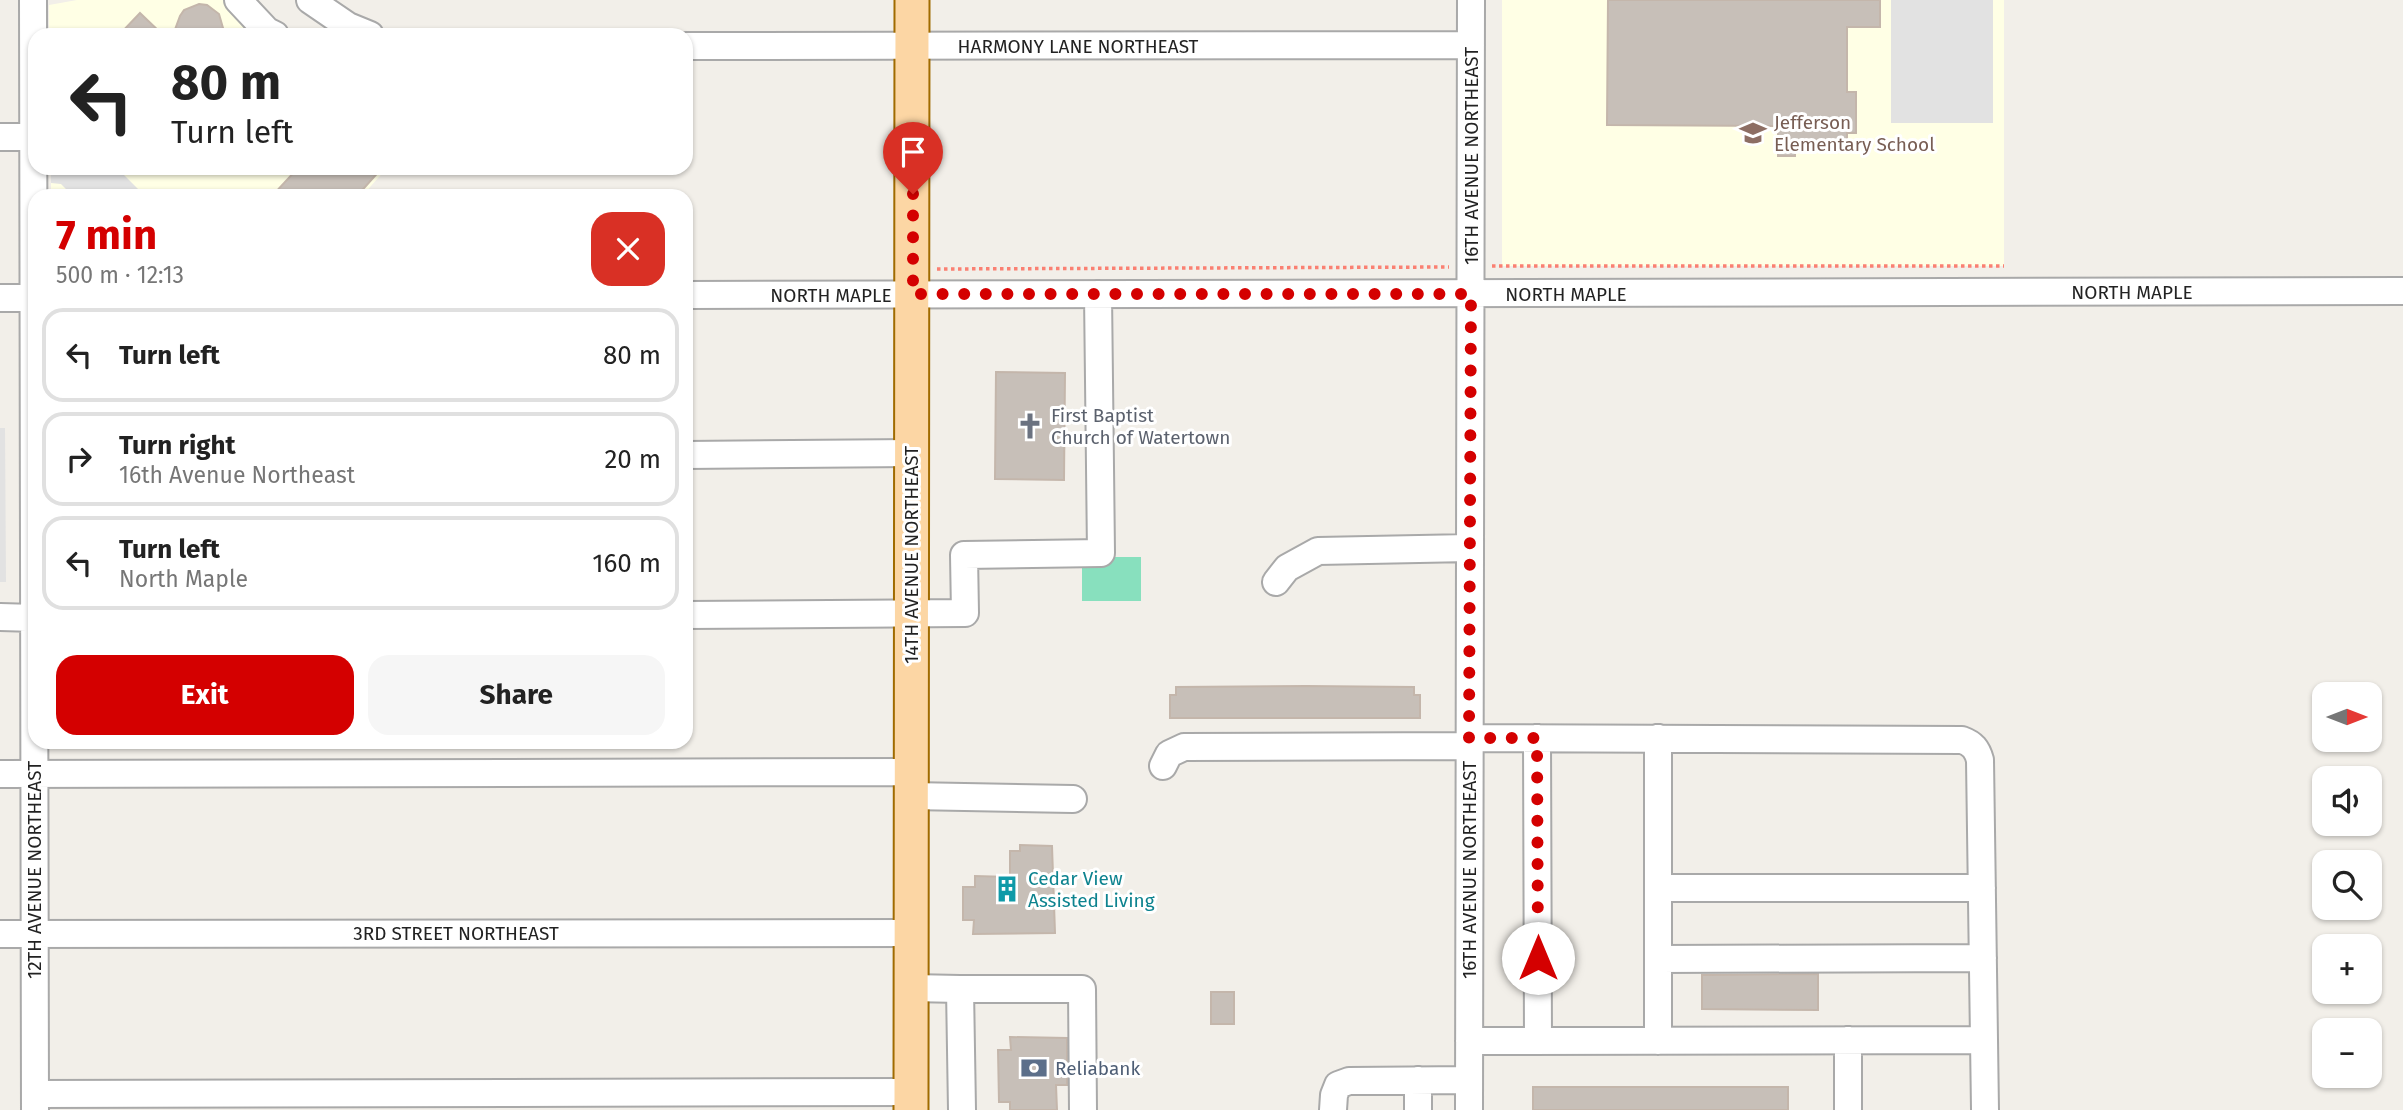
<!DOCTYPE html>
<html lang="en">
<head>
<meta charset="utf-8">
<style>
  :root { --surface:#fff; --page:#f6f6f6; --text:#222; --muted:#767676; --line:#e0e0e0; --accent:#d40000 }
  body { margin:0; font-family:"Fira Sans",sans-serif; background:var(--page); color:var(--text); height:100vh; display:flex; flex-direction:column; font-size:26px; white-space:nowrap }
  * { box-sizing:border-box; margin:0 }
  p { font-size:23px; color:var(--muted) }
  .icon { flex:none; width:38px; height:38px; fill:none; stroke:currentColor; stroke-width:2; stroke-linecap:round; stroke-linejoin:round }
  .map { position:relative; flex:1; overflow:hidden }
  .sheet { position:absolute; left:28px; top:189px; width:665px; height:560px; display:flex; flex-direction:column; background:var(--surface); border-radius:21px; box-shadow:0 2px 5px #0004 }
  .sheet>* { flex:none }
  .hud { position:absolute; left:28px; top:28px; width:665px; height:147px; border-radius:21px; box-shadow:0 2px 5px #0004; background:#fff; color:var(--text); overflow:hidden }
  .needle { width:46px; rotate:90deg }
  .controls { position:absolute; left:2312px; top:682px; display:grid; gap:14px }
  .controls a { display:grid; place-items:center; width:70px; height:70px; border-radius:14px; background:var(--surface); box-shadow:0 2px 5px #0004; font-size:35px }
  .pin { position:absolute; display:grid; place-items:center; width:60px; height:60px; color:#fff; margin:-72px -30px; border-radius:50% 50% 50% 0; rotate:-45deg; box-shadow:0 0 7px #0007 }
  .pin .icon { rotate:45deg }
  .me { position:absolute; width:77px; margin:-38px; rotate:0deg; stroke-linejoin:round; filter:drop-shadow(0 0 5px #0008) }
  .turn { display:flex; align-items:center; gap:24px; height:147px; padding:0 28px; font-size:32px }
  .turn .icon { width:91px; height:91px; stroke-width:2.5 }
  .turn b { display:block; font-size:49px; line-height:60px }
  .round { display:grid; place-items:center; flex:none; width:74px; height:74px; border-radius:21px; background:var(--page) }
  .overview { display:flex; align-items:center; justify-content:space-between; height:119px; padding:0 28px }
  h1 { font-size:42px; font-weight:700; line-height:52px; color:var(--accent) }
  .primary-button { display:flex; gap:14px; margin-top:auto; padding:14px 28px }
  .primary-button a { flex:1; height:80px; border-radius:21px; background:var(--accent); color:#fff; font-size:28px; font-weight:700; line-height:80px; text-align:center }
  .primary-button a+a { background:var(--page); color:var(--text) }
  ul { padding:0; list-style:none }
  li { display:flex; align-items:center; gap:21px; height:94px; margin:0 14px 10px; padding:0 14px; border:4px solid var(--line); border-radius:21px }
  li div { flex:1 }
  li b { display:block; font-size:26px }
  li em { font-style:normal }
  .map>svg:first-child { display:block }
  .education { fill:#ffffe5 }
  .pitch { fill:#88e0be }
  .parking { fill:#e2e2e2 }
  .building { fill:#c7bfb8; stroke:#c4b6ab; stroke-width:2 }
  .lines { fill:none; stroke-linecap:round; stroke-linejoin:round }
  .minor-casing { stroke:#a9a9a9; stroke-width:30 }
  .major-casing { stroke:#a06b00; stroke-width:37 }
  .path { stroke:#fa8072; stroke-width:3.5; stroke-dasharray:3.5 3.5; stroke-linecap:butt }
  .minor { stroke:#fff; stroke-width:26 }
  .major { stroke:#fcd6a4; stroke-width:33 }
  .route { stroke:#d40000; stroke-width:12; stroke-dasharray:0 21.6 }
  .labels { text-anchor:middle; stroke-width:6; stroke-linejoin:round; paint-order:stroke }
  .street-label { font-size:19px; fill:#222; stroke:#fff }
  .education-label { font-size:19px; fill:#785e54; stroke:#fff; text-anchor:start }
  .worship-label { font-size:19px; fill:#5b616d; stroke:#fff; text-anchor:start }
  .culture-label { font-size:19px; fill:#0d838f; stroke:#fff; text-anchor:start }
  .service-label { font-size:19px; fill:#4e5e75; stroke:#fff; text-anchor:start }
</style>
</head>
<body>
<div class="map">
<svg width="2403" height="1110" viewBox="0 0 2403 1110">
  <rect width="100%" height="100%" fill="#f2efe9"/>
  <!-- education -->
  <path class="education" d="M77,0H227L263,35H49V5Z
    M1502,0H2004V266H1502Z
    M51,168H387L362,196H51Z"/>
  <!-- pitch -->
  <path class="pitch" d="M1082,557H1141V601H1082Z"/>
  <!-- parking -->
  <path class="parking" d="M1891,0H1993V123H1891Z
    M51,168H117L145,196H73L61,184L51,183Z
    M0,428H5L6,582H0Z"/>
  <!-- building -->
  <path class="building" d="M1608,0H1880V27H1847V92H1856V133H1847V142H1795V156H1778V126L1607,125Z
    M199,4L207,5L219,14L225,35H173L180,16L184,10Z
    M140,13L163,35H119Z
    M298,168H382L357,196H272Z
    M996,372L1065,373L1064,480L995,479Z
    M1306,686L1414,687V695H1420V718H1170V695H1176V687Z
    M1020,845L1052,846L1055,933L973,934L974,920H963V887H975V876L1010,877V851H1020Z
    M1818,974V1010L1702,1009V975Z
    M1211,992H1234V1024H1211Z
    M1010,1037L1067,1038V1085H1056L1057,1110H1010V1102H999L998,1050H1011Z
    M1533,1087H1788V1110H1533Z"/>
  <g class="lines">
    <!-- minor casing -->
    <g class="minor-casing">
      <path id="minor" d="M33,0L35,1110
        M238,0L267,31L275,35
        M310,0L348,26L370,35
        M686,46L1471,45
        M0,137H33
        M686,295L2403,291
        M0,298H35
        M686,455L912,453
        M1276,582L1287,568L1318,551L1469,548
        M686,615L965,613L964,555L1101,553L1098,294
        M0,617L35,618
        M1469,738L1962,740C1973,744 1977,749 1980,760L1985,1110
        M1537,738L1538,1041
        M1658,738V1041
        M1163,766L1169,754L1184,747L1469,746
        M0,774L911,772
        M911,796L1073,799
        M1658,888H1982
        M0,934L912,933
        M1658,959L1983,958
        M912,988L960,989L962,1110
        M960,989H1082L1083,1110
        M1848,1040V1110
        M1469,1041L1984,1040
        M35,1094L911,1092
        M1333,1110L1334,1095L1338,1085L1349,1081L1469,1080
        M1418,1110V1080
        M1469,1110L1471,0"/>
    </g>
    <!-- major casing -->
    <g class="major-casing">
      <path id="major" d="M911,1110L912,0"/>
    </g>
    <!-- path -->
    <path class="path" d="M1492,266H2004
      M937,269L1449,267"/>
    <!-- minor -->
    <use href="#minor" class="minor"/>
    <!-- major -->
    <use href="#major" class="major"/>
  </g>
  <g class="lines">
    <!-- route -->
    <path class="route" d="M913,194V294H1471L1469,738H1537L1538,958"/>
  </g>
  <!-- icons -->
  <defs>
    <g id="school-bare" transform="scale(2.1)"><path d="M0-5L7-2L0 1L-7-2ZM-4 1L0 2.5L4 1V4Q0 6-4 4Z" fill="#8d6e63" stroke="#fff" stroke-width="2.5" paint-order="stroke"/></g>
    <g id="church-bare" transform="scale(2.1)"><path d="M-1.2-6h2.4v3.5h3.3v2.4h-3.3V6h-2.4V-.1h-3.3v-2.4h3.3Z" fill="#6b7280" stroke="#fff" stroke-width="2.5" paint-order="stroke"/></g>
    <g id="building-bare" transform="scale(2.1)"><path d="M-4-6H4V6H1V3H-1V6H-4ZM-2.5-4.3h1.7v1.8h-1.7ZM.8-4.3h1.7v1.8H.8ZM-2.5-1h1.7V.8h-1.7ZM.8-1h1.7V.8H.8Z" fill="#0f9aa8" stroke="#fff" stroke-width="2.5" paint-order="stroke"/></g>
    <g id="bank-bare" transform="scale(2.1)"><path d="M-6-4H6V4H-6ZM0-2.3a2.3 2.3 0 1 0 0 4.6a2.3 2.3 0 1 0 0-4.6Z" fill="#5c6f8a" stroke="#fff" stroke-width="2.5" paint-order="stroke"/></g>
  </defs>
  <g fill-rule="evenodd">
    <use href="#school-bare" x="1753" y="133"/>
    <use href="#church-bare" x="1030" y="426"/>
    <use href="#building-bare" x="1007" y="889"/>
    <use href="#bank-bare" x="1034" y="1068"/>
  </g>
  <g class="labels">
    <!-- street labels -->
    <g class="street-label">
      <text x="1078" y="53">HARMONY LANE NORTHEAST</text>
      <text transform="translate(1471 156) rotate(-90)" y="7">16TH AVENUE NORTHEAST</text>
      <text x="2132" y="299">NORTH MAPLE</text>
      <text x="1566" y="301">NORTH MAPLE</text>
      <text x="831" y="302">NORTH MAPLE</text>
      <text transform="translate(911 555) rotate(-90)" y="7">14TH AVENUE NORTHEAST</text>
      <text transform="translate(34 870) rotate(-90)" y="7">12TH AVENUE NORTHEAST</text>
      <text transform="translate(1469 870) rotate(-90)" y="7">16TH AVENUE NORTHEAST</text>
      <text x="456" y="940">3RD STREET NORTHEAST</text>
    </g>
    <!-- education labels -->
    <g class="education-label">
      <text x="1774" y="129">Jefferson<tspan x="1774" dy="22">Elementary School</tspan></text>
    </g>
    <!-- worship labels -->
    <g class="worship-label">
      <text x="1051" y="422">First Baptist<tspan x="1051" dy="22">Church of Watertown</tspan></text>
    </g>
    <!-- culture labels -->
    <g class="culture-label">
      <text x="1028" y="885">Cedar View<tspan x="1028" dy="22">Assisted Living</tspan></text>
    </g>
    <!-- service labels -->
    <g class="service-label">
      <text x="1055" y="1075">Reliabank</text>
    </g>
  </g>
</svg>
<div class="controls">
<a><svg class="needle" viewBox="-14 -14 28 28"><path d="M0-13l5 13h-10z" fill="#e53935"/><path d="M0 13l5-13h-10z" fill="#767676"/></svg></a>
<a><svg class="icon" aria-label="sound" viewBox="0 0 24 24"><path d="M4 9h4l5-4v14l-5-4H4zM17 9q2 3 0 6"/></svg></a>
<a><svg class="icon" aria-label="search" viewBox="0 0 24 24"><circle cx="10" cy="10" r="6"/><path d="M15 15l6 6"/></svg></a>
<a>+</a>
<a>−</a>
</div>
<div class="pin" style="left:913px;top:194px;background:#d93025"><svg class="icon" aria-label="arrive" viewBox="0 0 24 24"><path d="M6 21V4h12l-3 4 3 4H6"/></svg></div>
<svg class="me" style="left:1538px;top:958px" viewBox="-20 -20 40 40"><circle r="19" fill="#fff"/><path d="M0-13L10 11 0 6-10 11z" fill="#d40000"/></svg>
<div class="hud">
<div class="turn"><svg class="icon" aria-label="left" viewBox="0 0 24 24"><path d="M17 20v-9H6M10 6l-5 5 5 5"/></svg><div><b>80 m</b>Turn left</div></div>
</div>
<section class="sheet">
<div class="overview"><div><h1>7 min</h1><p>500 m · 12:13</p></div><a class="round" style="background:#d93025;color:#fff"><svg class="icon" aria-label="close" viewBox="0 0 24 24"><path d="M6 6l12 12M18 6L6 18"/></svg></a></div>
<ul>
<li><svg class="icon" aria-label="left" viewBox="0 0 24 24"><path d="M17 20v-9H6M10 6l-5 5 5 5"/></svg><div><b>Turn left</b></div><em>80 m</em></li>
<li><svg class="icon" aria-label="right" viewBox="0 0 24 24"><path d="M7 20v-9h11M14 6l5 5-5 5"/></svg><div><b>Turn right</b><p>16th Avenue Northeast</p></div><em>20 m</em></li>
<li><svg class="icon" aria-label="left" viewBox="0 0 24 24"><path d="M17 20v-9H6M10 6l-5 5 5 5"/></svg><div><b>Turn left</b><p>North Maple</p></div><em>160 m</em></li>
</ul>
<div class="primary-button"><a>Exit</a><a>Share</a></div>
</section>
</div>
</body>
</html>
